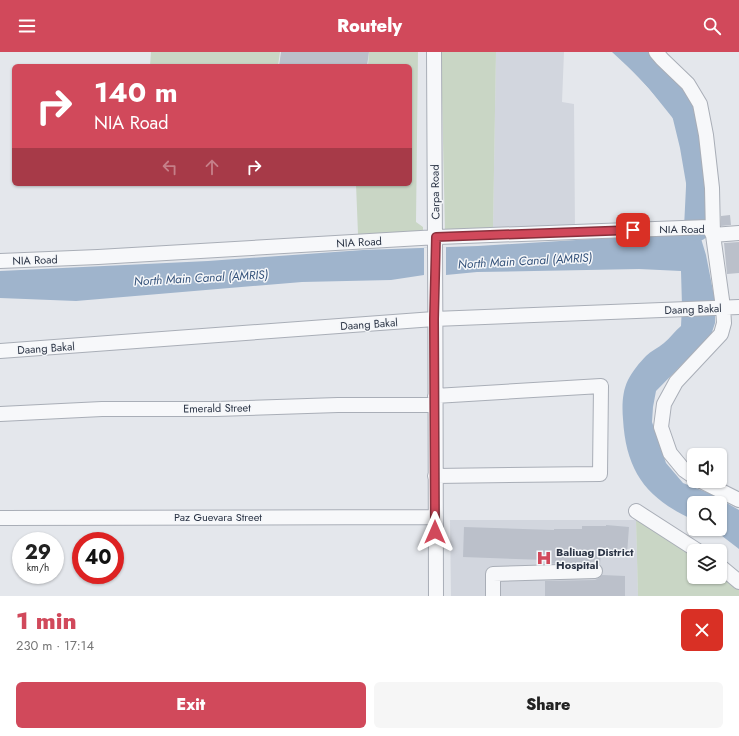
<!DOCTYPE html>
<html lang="en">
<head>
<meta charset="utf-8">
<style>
  :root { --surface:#fff; --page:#f6f6f6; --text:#222; --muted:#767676; --accent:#d1495b }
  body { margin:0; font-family:Jost,sans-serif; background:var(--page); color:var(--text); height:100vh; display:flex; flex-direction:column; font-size:15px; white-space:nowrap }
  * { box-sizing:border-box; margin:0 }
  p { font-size:13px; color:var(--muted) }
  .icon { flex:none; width:22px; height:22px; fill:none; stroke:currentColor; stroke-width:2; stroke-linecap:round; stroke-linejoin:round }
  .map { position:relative; height:544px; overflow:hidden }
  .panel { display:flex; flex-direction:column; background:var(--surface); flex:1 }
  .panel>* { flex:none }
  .top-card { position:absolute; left:12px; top:12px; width:400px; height:122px; border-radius:6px; box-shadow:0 1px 3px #0004; background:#d1495b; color:#fff; overflow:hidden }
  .tools { position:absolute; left:687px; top:396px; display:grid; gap:8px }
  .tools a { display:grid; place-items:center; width:40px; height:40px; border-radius:6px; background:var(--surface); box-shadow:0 1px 3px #0004; font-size:20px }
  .speed { position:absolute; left:12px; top:480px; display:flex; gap:8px; font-size:20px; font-weight:700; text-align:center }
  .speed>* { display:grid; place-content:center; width:52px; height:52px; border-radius:50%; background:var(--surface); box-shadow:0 1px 3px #0004; line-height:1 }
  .speed small { font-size:10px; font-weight:400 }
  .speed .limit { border:6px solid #d22; background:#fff; color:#111 }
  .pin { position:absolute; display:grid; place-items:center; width:34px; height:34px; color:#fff; margin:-17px; border-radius:8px; box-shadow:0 2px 6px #0006 }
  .me { position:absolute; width:44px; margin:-22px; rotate:0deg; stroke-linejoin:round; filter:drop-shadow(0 0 3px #0008) }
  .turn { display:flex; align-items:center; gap:14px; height:84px; padding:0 16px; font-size:18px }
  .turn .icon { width:52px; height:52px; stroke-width:2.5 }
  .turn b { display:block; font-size:28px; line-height:34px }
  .lanes { display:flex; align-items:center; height:38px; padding:0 16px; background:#0003; justify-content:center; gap:20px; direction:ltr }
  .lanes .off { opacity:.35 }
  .round { display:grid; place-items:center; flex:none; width:42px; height:42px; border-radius:6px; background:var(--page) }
  .overview { display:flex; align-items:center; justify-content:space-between; height:68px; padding:0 16px }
  h1 { font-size:24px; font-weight:800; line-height:30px; color:var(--accent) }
  .button { display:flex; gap:8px; margin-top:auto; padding:8px 16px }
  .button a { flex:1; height:46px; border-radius:6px; background:var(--accent); color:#fff; font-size:16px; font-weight:800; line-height:46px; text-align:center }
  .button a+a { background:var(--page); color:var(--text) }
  header { display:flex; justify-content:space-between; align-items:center; height:52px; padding:0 16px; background:var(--accent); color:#fff; font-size:18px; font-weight:800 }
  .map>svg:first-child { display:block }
  .built { fill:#d2d6de }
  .green { fill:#c9d6c5 }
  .water { fill:#9fb4cc }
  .pier { fill:#e4e7ec }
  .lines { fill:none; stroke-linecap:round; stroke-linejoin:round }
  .river { stroke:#9fb4cc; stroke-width:26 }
  .building { fill:#bbc0ca }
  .minor-casing { stroke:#a9aeb7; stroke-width:16 }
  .minor { stroke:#f7f8fa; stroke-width:14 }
  .route-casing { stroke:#882f3b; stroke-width:10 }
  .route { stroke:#d1495b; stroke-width:7 }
  .labels { text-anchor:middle; stroke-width:3; stroke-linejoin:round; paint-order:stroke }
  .street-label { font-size:11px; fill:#2b3445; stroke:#f4f6f9 }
  .poi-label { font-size:11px; font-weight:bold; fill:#2b3445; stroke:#f4f6f9; text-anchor:start }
  .water-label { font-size:12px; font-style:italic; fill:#34527a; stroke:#f4f6f9 }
</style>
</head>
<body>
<header><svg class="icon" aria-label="menu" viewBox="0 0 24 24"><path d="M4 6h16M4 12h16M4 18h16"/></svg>Routely<svg class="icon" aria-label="search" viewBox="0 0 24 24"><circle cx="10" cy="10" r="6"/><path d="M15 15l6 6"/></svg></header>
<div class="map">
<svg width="739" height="544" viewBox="0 0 739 544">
  <rect width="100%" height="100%" fill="#e4e7ec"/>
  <!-- built -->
  <path class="built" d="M496,0H564L562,50L574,52L575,178L493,177Z
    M450,468H636L638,544H451Z"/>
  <!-- green -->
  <path class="green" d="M151,0H280L278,14H150Z
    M369,0H418L416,170L423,175V180L358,182L356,132H410V14H368Z
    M441,0H496L493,177L445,179Z
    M649,464L694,499V525H720V511L739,526V544H638L636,468Z"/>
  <!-- water -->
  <path class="water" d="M612,0H636L669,31L690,64L700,148L699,180L706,203L715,249V271L711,283L656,339L653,355L652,370L666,411L683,431L711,442L739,458V497L713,477H720V451H694V468C647,447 626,420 623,367C622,355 622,340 628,328C632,320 640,310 646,304C651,299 658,296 664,291C670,286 675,279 681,274L682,254L681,219L639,217L477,220L446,223H424L391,228L302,230L76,249L0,246V219L208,209L363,198L478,194L689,181L692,166L680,96L672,63L638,24Z"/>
  <!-- pier -->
  <path class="pier" d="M446,195V223H424V196Z"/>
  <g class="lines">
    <!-- river -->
    <path class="river" d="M632,0L658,27L686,62L700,115L697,176"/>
  </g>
  <!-- building -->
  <path class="building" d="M281,0H369L367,14H279Z
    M730,163L731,173L721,174V164Z
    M739,190V221L727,222L724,191Z
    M606,473L629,475L627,502L601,500L600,513L595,510L545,512L546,508L463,505L464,475L554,478V477H582V474H606Z
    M602,523L625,524V544H545V529L595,528L599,526Z"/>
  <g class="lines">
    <!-- minor casing -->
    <g class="minor-casing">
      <path id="minor" d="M434,0C436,181 435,363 436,544
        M656,0L662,7L688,32L700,52L706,83L712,136L713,183L723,255L724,271L721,282L676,330L664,352L661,375L670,401L684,418L694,425
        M0,209L98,205L438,185L709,175L713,183L739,181
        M0,299L434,267L739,255
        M435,344L601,334L600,422L435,424
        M0,362L102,357H216L338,353H435
        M701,429L739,448
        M636,459L698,499
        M0,466L435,465
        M720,514L739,530
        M493,544V522L595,519"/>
    </g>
    <!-- minor -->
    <use href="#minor" class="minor"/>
  </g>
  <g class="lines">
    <!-- route casing -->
    <g class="route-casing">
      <path id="route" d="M435,480L434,267L436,185L633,178"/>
    </g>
    <!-- route -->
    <use href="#route" class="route"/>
  </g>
  <!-- icons -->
  <defs>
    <g id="hospital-bare" transform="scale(1.2)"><path d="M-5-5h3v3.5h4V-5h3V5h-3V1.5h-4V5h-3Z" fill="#d1495b" stroke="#f4f6f9" stroke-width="2.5" paint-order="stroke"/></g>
  </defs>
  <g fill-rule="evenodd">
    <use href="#hospital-bare" x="544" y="506"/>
  </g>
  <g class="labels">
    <!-- street labels -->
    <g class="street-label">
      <text transform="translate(435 140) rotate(-91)" y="4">Carpa Road</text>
      <text x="682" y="181">NIA Road</text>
      <text transform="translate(359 190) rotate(-3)" y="4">NIA Road</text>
      <text transform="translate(35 208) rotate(-2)" y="4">NIA Road</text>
      <text transform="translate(693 257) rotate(-2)" y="4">Daang Bakal</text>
      <text transform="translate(369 272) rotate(-4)" y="4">Daang Bakal</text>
      <text transform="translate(46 296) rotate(-4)" y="4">Daang Bakal</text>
      <text transform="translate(217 356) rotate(-1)" y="4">Emerald Street</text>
      <text x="218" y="469">Paz Guevara Street</text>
    </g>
    <!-- poi labels -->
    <g class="poi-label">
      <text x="556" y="504">Baliuag District<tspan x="556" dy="13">Hospital</tspan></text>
    </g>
    <!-- water labels -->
    <g class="water-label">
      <text transform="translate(525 209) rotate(-3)" y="4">North Main Canal (AMRIS)</text>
      <text transform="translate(201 226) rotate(-3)" y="4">North Main Canal (AMRIS)</text>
    </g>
  </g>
</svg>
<div class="tools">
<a><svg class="icon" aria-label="sound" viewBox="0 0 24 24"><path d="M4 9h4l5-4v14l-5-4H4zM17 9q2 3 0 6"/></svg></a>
<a><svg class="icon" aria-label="search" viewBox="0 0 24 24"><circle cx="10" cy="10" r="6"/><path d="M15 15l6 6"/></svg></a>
<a><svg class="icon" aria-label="layers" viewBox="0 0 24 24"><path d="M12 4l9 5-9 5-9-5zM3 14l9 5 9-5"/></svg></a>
</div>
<div class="speed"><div>29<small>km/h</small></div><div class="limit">40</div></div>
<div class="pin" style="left:633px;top:178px;background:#d93025"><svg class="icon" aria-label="arrive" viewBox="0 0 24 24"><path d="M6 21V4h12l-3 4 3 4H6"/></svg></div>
<svg class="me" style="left:435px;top:480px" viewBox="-20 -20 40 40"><path d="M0-17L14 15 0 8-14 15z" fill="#d1495b" stroke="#fff" stroke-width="4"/></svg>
<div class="top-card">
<div class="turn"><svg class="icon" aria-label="right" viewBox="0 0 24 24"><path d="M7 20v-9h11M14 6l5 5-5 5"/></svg><div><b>140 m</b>NIA Road</div></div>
<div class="lanes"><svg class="icon off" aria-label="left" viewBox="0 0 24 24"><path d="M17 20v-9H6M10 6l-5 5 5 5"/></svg><svg class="icon off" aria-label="ahead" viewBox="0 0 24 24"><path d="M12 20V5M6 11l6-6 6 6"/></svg><svg class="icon" aria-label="right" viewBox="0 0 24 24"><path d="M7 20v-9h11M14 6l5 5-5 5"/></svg></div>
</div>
</div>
<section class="panel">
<div class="overview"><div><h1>1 min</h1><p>230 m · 17:14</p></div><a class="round" style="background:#d93025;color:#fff"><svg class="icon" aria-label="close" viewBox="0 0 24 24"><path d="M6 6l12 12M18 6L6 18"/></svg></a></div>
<div class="button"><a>Exit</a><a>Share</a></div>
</section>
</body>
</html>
